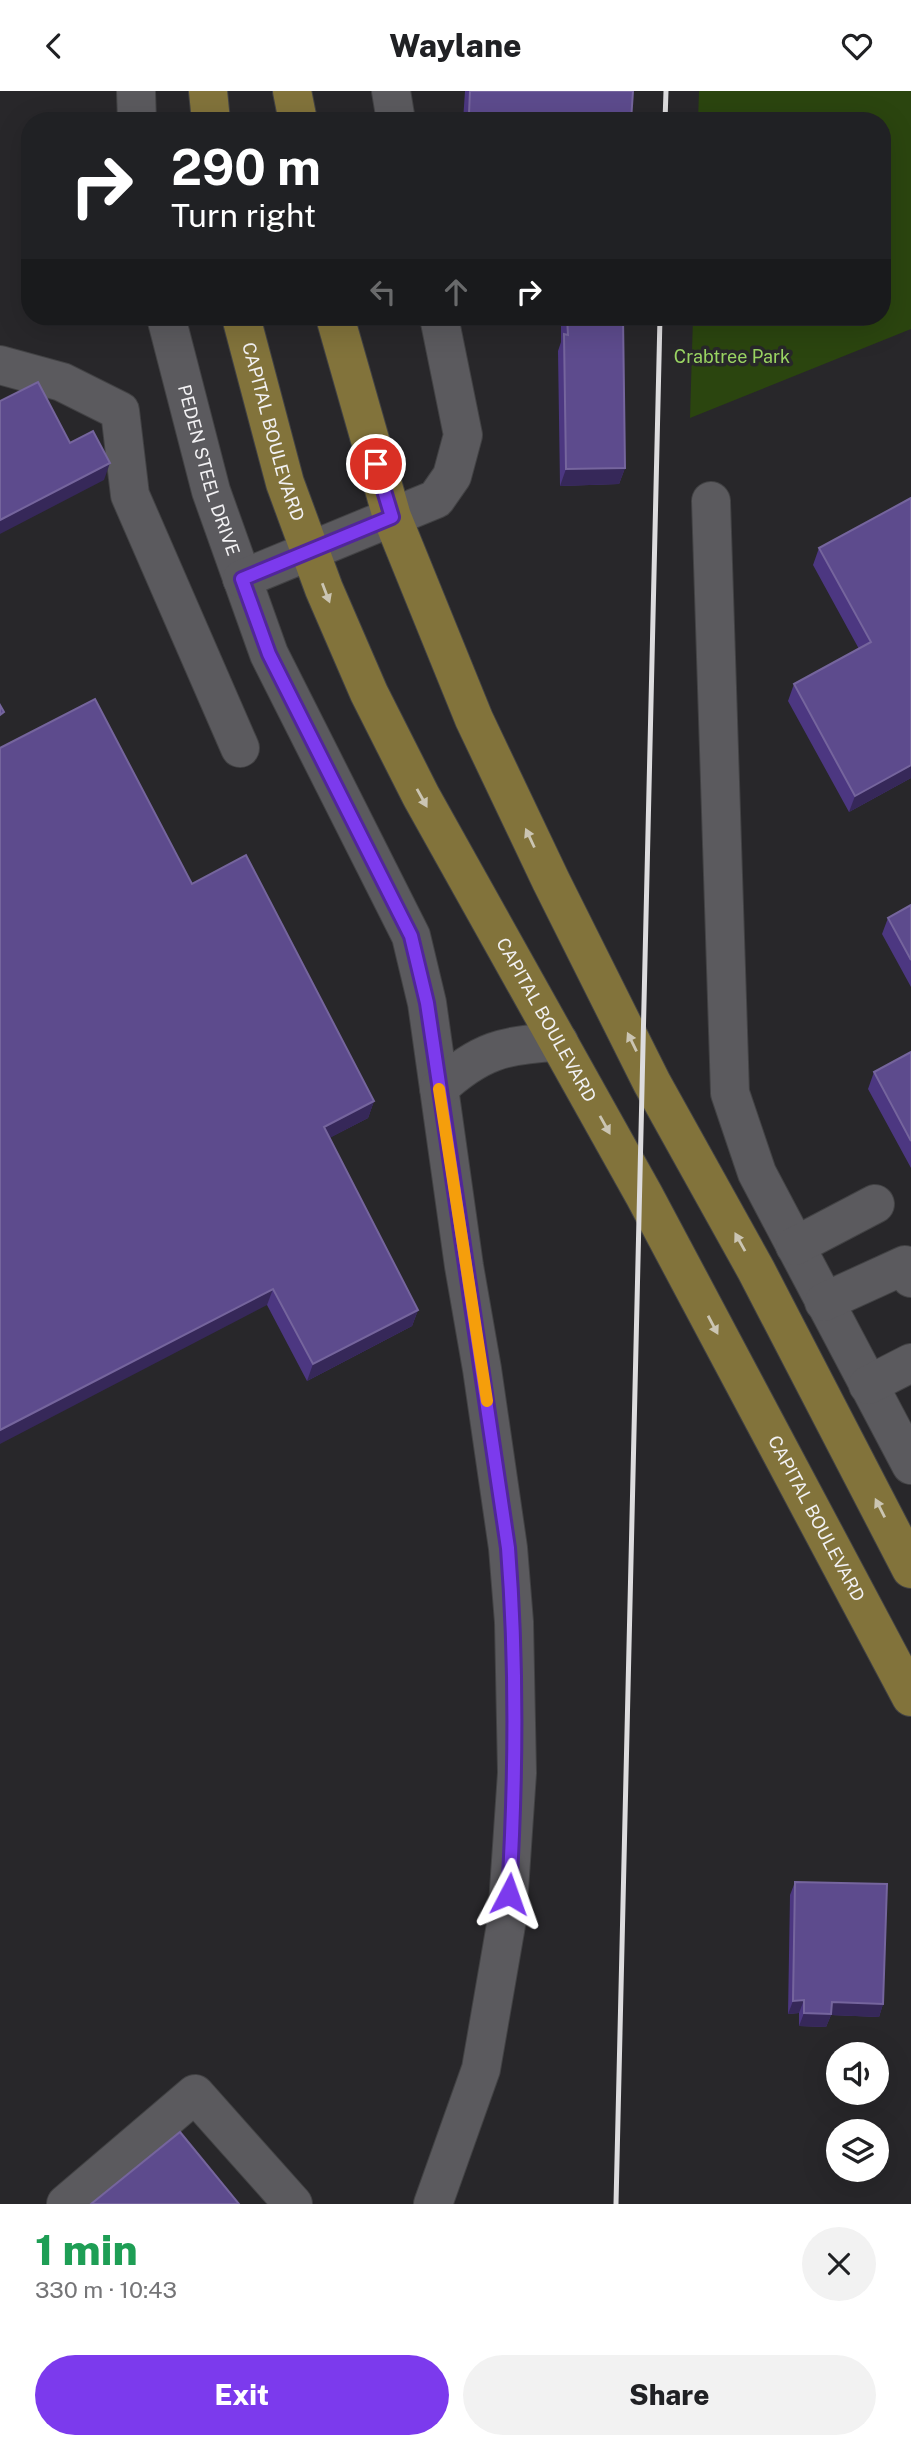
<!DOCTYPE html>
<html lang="en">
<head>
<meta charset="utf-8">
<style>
  :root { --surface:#fff; --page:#f2f2f2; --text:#202124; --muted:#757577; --accent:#7c3aed }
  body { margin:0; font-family:"Public Sans",sans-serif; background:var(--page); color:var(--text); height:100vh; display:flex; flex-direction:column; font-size:26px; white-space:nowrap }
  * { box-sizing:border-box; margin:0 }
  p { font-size:23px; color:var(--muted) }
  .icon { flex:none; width:38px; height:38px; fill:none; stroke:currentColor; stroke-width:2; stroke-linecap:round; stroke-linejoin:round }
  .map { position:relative; height:2113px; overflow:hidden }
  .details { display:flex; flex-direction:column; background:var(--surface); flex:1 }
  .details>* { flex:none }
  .banner { position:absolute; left:21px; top:21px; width:870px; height:214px; border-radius:28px; box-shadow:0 7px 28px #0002; background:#202124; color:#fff; overflow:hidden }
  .fabs { position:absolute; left:826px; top:1951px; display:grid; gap:14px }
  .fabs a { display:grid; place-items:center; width:63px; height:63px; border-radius:50%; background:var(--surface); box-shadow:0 7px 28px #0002; font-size:35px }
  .pin { position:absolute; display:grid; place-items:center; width:60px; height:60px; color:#fff; margin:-30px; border:4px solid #fff; border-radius:50%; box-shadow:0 2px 7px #0007 }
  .me { position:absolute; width:77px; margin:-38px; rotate:4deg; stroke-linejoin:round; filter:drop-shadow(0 0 5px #0008) }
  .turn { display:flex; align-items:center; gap:24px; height:147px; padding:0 35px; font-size:32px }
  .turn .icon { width:91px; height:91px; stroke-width:2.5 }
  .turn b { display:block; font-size:49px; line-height:60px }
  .lanes { display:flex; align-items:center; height:66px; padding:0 35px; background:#0003; justify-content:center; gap:35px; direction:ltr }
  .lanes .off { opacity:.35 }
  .round { display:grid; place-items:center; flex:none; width:74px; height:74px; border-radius:37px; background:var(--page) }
  .overview { display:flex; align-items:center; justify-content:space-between; height:119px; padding:0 35px }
  h1 { font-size:42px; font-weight:800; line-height:52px; color:#1e9e55 }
  .button { display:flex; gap:14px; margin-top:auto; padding:14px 35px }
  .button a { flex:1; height:80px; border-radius:42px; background:var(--accent); color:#fff; font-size:28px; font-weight:800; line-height:80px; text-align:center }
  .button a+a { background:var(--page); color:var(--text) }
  header { display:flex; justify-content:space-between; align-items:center; height:91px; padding:0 35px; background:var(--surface); font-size:32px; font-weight:800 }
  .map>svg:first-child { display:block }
  .green { fill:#2b450f }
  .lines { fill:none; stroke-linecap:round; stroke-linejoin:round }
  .minor-casing { stroke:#424244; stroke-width:40 }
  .major-casing { stroke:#424244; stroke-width:40 }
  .minor { stroke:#5b5a5e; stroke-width:38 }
  .major { stroke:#82733b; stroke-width:38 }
  .rail { stroke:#dddcde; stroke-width:5 }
  .wall { fill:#4c3781 }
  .shaded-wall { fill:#362859 }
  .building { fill:#5d4b8d; stroke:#75659d; stroke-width:2 }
  .oneway { fill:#cbc5b3 }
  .route-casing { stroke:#51269a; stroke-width:18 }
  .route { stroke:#7c3aed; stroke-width:12 }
  .slow { stroke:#f59e0b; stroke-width:12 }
  .labels { text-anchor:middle; stroke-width:7; stroke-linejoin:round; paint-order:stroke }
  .park-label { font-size:18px; fill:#9ad563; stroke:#28272a }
  .street-label { font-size:18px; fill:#f2f1f3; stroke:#28272a }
</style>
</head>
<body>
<header><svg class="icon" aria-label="back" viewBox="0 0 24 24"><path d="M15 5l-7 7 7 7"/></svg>Waylane<svg class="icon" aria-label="heart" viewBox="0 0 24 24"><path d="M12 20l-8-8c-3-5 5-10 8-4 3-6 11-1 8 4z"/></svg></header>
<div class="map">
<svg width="911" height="2113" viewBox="0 0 911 2113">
  <rect width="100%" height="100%" fill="#28272a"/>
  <!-- green -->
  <path class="green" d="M699,0H911V238L690,327L693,226H882V30H698Z"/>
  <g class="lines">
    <!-- minor casing -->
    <g class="minor-casing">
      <g id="minor">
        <path d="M136,0L137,30"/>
        <path d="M391,0L396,30"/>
        <path id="s1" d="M166,226L211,400L269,563L411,845L427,912L464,1175L482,1278L508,1457L514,1531L517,1682L507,1828L481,1978L433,2113"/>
        <path d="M0,274L62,291L120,320L130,404L240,657"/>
        <path d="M711,410L730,1002L757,1082L911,1374"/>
        <path d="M242,488L436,408L452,385L463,344L439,226"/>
        <path d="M439,997C479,960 505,953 559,951"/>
        <path d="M795,1155L875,1113"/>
        <path d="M824,1211L905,1174L911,1187"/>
        <path d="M868,1294L911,1272"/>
        <path d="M66,2113L195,2003L293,2113"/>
      </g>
    </g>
    <!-- major casing -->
    <g class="major-casing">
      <g id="major">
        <path d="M208,0L211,30"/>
        <path d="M292,0L298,30"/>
        <path id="s2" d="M241,226L285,392L324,498L369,602L421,705L644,1104L911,1606"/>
        <path d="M335,226L392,426L474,628L551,790L652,992L756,1179L911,1478"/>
      </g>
    </g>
    <!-- minor -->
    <use href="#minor" class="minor"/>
    <!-- major -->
    <use href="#major" class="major"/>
    <!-- rail -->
    <path class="rail" d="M665,30L666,0
      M616,2113L660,226"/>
  </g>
  <!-- wall -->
  <path class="wall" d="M465,0H633L631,30H463Z
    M561,226H623L625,377L619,393L560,395L558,260L561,251Z
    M911,407V687L849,721L788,610L794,593L859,558L813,474L819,457Z
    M192,793L374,1010L368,1027L329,1047L418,1219L412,1235L307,1290L267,1214Z
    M911,814V896L882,843L888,827Z
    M911,961V1077L868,998L874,981Z
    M795,1791L883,1913L879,1926L831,1924L826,1936L799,1935V1922L788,1923L790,1804Z"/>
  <!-- shaded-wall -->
  <path class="shaded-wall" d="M469,23L585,30H467Z
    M110,372L104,389L0,443V429Z
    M625,377L619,393L560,395L566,378Z
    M911,674V687L849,721L855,705Z
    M374,1010L368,1027L318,1053L324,1036Z
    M273,1198L267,1214L0,1353V1339Z
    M418,1219L412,1235L307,1290L313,1273Z
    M804,1909L799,1922L788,1923L793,1910Z
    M832,1911L883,1913L879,1926L831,1924L826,1936L799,1935L804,1922Z"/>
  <!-- building -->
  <path class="building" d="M470,0H633L631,30H585L469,23Z
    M567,226H623L625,377L566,378L564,243L568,244Z
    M38,291L70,352L93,340L110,372L0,429V310Z
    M911,407V674L855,705L794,593L871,551L819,457Z
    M95,608L192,793L246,764L374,1010L324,1036L418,1219L313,1273L273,1198L0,1339V657Z
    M0,614L4,621L0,624Z
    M911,814V869L888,827Z
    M911,961V1050L874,981Z
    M795,1791L887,1793L883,1913L832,1911L831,1923L804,1922V1909L793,1910Z
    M180,2041L239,2113H91Z"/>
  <!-- one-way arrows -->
  <defs><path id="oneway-solid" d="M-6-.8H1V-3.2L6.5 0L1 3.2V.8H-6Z" transform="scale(1.75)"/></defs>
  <g class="oneway">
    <use href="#oneway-solid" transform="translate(326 502) rotate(69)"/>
    <use href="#oneway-solid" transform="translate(422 707) rotate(61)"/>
    <use href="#oneway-solid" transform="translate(530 747) rotate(-115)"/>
    <use href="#oneway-solid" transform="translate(632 951) rotate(-116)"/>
    <use href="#oneway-solid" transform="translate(605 1034) rotate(61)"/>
    <use href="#oneway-solid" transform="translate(740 1151) rotate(-119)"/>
    <use href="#oneway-solid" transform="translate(713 1234) rotate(62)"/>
    <use href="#oneway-solid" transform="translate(880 1417) rotate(-117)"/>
  </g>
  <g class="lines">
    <!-- route casing -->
    <g class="route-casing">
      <path id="route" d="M376,373L392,426L242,488L269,563L411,845L427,912L508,1457C517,1573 516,1687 509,1803"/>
    </g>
    <!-- route -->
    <use href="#route" class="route"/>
    <!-- slow -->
    <path class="slow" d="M439,998L487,1310"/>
  </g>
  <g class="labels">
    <!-- park labels -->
    <g class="park-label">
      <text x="732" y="272">Crabtree Park</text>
    </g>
    <!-- street labels -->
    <g class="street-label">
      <text dy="6" stroke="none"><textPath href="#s2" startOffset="119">CAPITAL BOULEVARD</textPath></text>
      <text dy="6" stroke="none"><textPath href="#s1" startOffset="159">PEDEN STEEL DRIVE</textPath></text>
      <text dy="6" stroke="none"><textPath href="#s2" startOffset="770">CAPITAL BOULEVARD</textPath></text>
      <text dy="6" stroke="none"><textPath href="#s2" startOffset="1337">CAPITAL BOULEVARD</textPath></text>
    </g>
  </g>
</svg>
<div class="fabs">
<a><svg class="icon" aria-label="sound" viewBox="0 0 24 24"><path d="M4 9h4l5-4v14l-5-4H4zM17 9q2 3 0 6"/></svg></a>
<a><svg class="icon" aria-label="layers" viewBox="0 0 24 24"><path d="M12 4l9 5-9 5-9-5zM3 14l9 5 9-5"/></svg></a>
</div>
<div class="pin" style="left:376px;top:373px;background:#d93025"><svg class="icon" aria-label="arrive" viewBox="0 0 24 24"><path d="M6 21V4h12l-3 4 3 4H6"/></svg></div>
<svg class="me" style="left:509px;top:1803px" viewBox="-20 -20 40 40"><path d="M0-17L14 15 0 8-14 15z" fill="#7c3aed" stroke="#fff" stroke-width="4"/></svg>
<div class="banner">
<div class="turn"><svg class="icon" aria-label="right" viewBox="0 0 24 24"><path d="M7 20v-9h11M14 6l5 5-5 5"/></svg><div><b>290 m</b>Turn right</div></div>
<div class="lanes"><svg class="icon off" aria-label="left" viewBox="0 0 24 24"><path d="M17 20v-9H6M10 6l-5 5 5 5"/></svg><svg class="icon off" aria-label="ahead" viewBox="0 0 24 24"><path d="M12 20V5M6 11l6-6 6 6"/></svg><svg class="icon" aria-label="right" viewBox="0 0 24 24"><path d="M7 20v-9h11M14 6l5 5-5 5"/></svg></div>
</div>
</div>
<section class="details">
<div class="overview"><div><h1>1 min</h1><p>330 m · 10:43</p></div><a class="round"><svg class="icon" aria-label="close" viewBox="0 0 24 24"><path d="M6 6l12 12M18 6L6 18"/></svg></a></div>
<div class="button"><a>Exit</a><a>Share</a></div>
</section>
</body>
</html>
